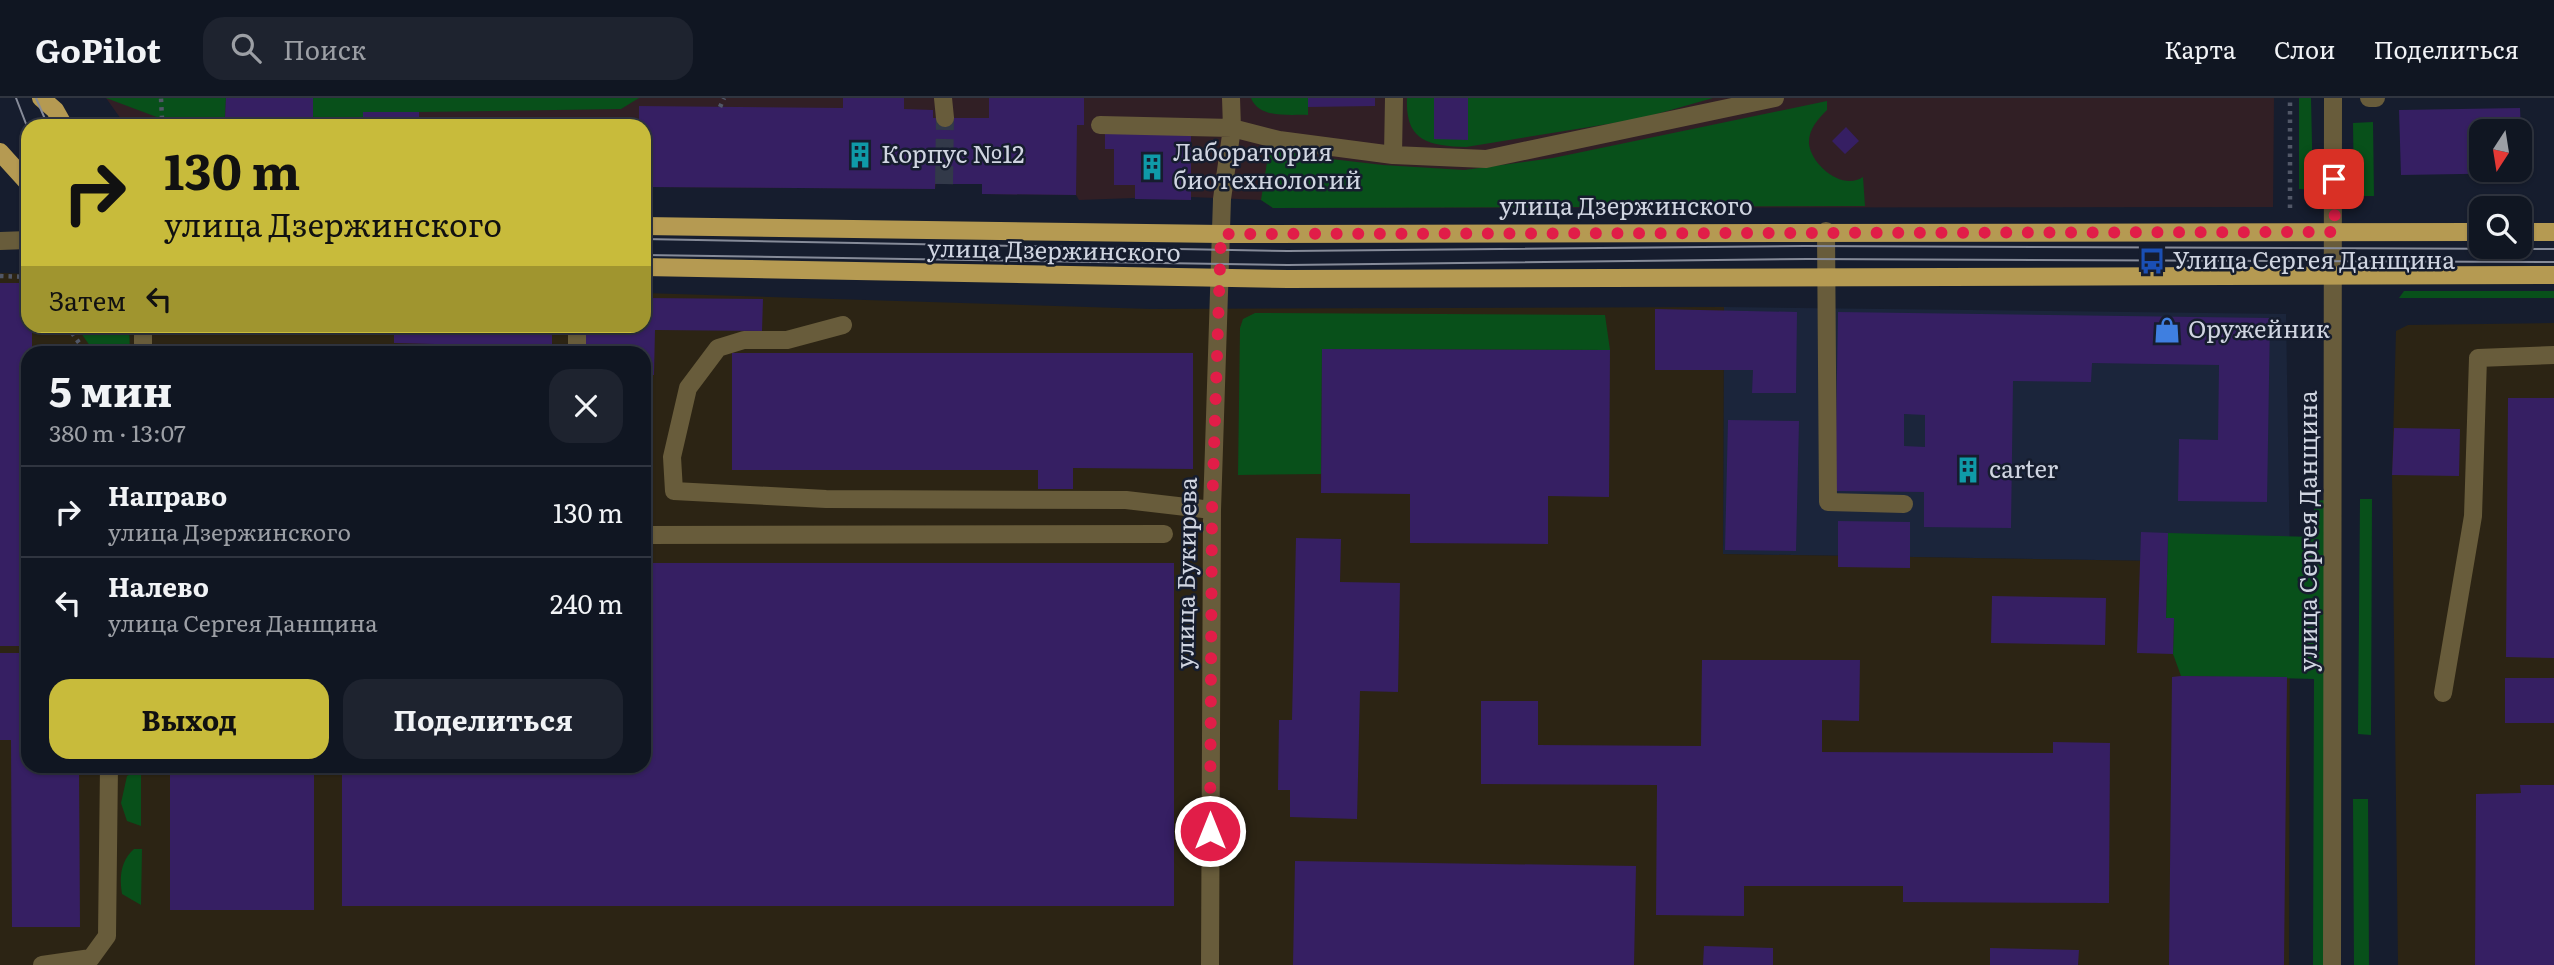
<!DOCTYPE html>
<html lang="ru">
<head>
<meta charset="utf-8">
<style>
  :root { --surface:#101622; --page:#1e232f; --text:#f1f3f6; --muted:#9c9fa5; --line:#303540; --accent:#c8bb3b }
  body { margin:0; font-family:Literata,serif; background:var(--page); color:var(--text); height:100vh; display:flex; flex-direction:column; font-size:26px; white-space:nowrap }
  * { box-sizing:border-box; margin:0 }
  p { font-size:23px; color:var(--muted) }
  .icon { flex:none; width:38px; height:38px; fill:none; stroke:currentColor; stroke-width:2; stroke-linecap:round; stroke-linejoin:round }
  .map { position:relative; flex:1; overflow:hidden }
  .drawer { position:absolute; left:21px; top:248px; width:630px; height:427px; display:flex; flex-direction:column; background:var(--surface); border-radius:21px; box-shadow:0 2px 5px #0004,0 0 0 2px var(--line) }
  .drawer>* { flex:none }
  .hud { position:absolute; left:21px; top:21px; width:630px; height:214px; border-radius:21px; box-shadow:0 2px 5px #0004,0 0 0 2px var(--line); background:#c8bb3b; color:#111; overflow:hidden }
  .needle { width:46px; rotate:192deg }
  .buttons { position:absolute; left:2469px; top:21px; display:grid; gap:14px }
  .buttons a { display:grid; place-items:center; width:63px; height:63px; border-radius:14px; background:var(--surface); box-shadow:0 2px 5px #0004,0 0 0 2px var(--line); font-size:35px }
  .pin { position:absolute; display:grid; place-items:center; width:60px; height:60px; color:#fff; margin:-30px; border-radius:14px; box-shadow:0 4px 10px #0006 }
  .me { position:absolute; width:77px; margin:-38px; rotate:0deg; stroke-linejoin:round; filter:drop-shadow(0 0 5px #0008) }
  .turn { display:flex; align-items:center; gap:24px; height:147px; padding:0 28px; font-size:32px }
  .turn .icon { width:91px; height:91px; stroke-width:2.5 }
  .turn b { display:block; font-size:49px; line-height:60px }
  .then { display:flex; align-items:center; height:66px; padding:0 28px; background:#0003; gap:14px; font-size:26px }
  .round { display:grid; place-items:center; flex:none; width:74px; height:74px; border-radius:21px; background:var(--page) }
  .overview { display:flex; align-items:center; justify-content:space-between; height:119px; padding:0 28px }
  h1 { font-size:42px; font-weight:700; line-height:52px }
  .primary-button { display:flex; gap:14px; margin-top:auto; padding:14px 28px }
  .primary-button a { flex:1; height:80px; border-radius:21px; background:var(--accent); color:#111; font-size:28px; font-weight:700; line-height:80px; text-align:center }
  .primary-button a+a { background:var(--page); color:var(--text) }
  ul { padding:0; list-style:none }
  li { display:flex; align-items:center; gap:21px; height:91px; padding:0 28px; border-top:2px solid var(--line) }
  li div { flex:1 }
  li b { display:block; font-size:26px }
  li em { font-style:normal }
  header { display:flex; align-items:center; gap:42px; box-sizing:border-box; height:98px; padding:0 35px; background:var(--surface); border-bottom:2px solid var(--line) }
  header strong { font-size:33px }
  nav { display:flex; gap:38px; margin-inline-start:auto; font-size:24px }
  .search { width:490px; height:63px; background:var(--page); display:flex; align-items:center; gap:18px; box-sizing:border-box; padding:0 24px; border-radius:21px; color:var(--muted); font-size:26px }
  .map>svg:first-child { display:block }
  .built { fill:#1b253b }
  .industrial { fill:#2c2414; fill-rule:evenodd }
  .education { fill:#311f25 }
  .green { fill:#08501a }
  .building { fill:#361f63; fill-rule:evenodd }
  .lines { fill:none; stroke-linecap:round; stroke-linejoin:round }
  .minor-tunnel { stroke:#323949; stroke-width:18; stroke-dasharray:18 9; stroke-linecap:butt }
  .path { stroke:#515767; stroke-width:4.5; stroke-dasharray:3.5 5; stroke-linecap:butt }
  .minor { stroke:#685c3b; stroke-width:18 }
  .major { stroke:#b59a52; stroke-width:18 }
  .tram { stroke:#868b99; stroke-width:2 }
  .route { stroke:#e11d48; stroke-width:12; stroke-dasharray:0 21.6 }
  .labels { text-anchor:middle; stroke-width:5; stroke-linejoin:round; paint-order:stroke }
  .poi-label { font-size:24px; fill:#d0d5e1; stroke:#161d2e; text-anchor:start }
  .street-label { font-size:24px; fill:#d0d5e1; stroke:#161d2e }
</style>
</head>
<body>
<header>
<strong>GoPilot</strong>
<div class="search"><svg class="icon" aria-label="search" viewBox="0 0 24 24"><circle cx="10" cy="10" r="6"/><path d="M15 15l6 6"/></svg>Поиск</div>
<nav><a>Карта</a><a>Слои</a><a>Поделиться</a></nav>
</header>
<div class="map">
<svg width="2554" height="867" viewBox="0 0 2554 867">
  <rect width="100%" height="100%" fill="#161d2e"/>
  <!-- built -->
  <path class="built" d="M1724,209L2286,216L2290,465L1723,456Z"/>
  <!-- industrial -->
  <path class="industrial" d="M0,175L28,176V228H644V195L1151,211L1724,209L1723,456L2290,465L2289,867H0ZM28,256H644V668H28Z
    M2554,225V867H2398L2392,377L2396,233L2408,227Z"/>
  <!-- education -->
  <path class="education" d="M106,0H2274L2273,109L1273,110L1261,102L1191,99V102L1134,100L1079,102L1076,97L982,96V86H936L935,91L644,89V28H167L166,21L126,28Z"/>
  <!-- green -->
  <path class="green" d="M106,0H226L225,21H162Z
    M313,0H639L621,11L419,14L363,22L313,21Z
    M1251,0H1308V17C1289,16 1259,21 1251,0Z
    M1407,0H1713L1639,21L1466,49C1428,48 1405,43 1407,0Z
    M2299,0H2311L2313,92L2299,91Z
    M1827,3V12C1818,21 1808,32 1809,46C1812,68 1843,93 1863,79L1865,108L1273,110L1261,102L1268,58L1276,49L1305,58L1383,67L1464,72L1553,60Z
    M2373,24L2374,98H2354L2353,25Z
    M2404,193H2554V200H2399Z
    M1255,215L1605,217L1610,252L1322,251L1321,376L1238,377L1240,230L1243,221Z
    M76,228H129L130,255H95Z
    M2360,401H2372L2371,637L2358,636Z
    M2325,402L2324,867H2313L2314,581L2181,578L2173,556L2174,521L2166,520L2168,435L2314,439V403Z
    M141,670V728L127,723L121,705L127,678Z
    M2353,701H2368L2369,867H2354Z
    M134,751H142L141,807L122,796C119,779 121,762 134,751Z"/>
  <!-- building -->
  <path class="building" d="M226,0H313V21L363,22V14H419V24L596,25V28H167L166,21H225Z
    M843,0H904V11L933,12V20H989V0H1084V27H1077L1076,97L982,96V86H935V91L644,89V28H639V8L843,10Z
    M1308,0H1375V8L1308,9Z
    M1434,0H1468V42L1434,41Z
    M2520,10L2521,33H2482V72H2522V75L2401,77L2399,12Z
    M1846,29L1859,43L1845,56L1832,43Z
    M1105,35L1191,36V102L1135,101V87H1114V51H1105Z
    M0,185H28V228H32V256H28V548H0Z
    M644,200L763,201L762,233L655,232L654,277H644V256H583V228H644Z
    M1655,211L1797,214L1796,295H1752L1753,272H1655Z
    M1838,214L2270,220L2267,404L2178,403L2179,341L2218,342L2219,267L2092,265L2091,284L2013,283L2011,430L1924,429V394L1835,393ZM1904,316L1925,317V349L1904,348Z
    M394,228H552V248L515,247L514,256H474V247L394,245Z
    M1322,251L1610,252L1609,399L1548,398V446L1410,445V396L1321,395Z
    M732,255H1193V371L1073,370V391H1038V372H732Z
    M2508,300H2554V560L2506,559Z
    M1728,322L1799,323L1796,453L1725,452Z
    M2394,330L2460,331L2459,378L2392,377Z
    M1838,423L1910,424V470L1838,469Z
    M2141,434L2168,435L2166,520H2174L2173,556L2137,555Z
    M1296,440L1341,441L1340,484L1400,485L1398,594L1360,593L1357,721L1290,719V692H1278L1279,622H1292Z
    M644,465H1174V808H342V668H644Z
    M1992,498L2106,500L2105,547L1991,545Z
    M0,555H28V668H79L80,829H12L11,642H0Z
    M1702,562H1860L1859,623L1822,622V654L2053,655V644L2110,645L2109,805L1903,804V788H1744V818L1656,817L1657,687L1481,686V603H1538V647L1701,648Z
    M2181,578L2287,579L2284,867H2169L2172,579Z
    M2505,580H2554V625H2505Z
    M170,668H314V812H170Z
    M2520,687H2554V867H2475L2476,696L2521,695Z
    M1295,763L1636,768L1634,867H1293Z
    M1704,848L1773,850V867H1703Z
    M1990,850L2079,852L2078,867H1990Z"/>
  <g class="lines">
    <!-- minor-tunnel -->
    <path class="minor-tunnel" d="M944,86L945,20"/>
    <!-- path -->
    <path class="path" d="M720,9L724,0
      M157,28L162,21L161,0
      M2290,110V0
      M0,178L28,179
      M67,228L87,256"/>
    <!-- minor -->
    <path class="minor" d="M943,0L945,20
      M2369,0H2376
      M1100,27L1232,30L1279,42L1393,57L1486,61L1775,0
      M1393,57L1394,0
      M1826,133L1828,404L1904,406
      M0,143L28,142
      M843,227L787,242H744L718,250L688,290L672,359L674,393L826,401L1126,402L1212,412
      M143,256V228
      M577,256V228
      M644,437L1164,436
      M2443,595L2473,418L2478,260L2554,257
      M42,867L91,860L107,838L109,668
      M1210,867L1212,412L1222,101L1232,30L1231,0
      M2332,867L2333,0"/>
    <!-- major -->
    <path class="major" d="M41,0L55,12L64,28
      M0,54L28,85
      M644,128L1221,136L2482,134
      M2520,134H2554
      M644,169L1288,181L2554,177"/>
    <!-- tram -->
    <path class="tram" d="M16,0L28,31
      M36,0L48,28
      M644,141L1288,153L1805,148L2554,151
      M644,157L1288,167L1808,161L2554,164"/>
  </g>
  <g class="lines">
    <!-- route -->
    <path class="route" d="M1210,733L1212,412L1221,136L2335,134L2334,81"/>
  </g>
  <!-- icons -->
  <defs>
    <g id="building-bare" transform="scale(2.1)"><path d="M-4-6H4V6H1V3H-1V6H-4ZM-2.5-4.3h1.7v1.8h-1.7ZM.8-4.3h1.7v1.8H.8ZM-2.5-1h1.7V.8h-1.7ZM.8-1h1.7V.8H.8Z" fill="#0f9aa8" stroke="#161d2e" stroke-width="2.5" paint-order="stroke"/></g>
    <g id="bus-bare" transform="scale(2.1)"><path d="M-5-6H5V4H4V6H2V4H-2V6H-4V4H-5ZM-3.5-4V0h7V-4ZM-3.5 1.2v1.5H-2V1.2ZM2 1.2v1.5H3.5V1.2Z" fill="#1a4fb4" stroke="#161d2e" stroke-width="2.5" paint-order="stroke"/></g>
    <g id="shop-bare" transform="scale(2.1)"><path d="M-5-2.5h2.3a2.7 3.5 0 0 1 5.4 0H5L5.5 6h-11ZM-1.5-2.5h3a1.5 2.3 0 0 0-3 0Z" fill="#3f7fe0" stroke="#161d2e" stroke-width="2.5" paint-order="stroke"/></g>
  </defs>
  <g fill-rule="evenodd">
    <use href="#building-bare" x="860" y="57"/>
    <use href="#building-bare" x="1152" y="69"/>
    <use href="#bus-bare" x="2152" y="163"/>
    <use href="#shop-bare" x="2167" y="232"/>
    <use href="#building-bare" x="1968" y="372"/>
  </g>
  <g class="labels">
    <!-- poi labels -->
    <g class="poi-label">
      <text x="1173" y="63">Лаборатория<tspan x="1173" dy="28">биотехнологий</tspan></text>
      <text x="881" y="65">Корпус №12</text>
      <text x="2173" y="171">Улица Сергея Данщина</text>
      <text x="2188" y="240">Оружейник</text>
      <text x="1989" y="380">carter</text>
    </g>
    <!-- street labels -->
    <g class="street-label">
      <text x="1626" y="117">улица Дзержинского</text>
      <text transform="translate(1054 153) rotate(1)" y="8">улица Дзержинского</text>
      <text transform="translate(2309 433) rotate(-90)" y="8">улица Сергея Данщина</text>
      <text transform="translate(1187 475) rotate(-89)" y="8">улица Букирева</text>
    </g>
  </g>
</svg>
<div class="buttons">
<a><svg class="needle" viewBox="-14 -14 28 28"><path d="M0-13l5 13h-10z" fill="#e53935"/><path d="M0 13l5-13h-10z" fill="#9c9fa5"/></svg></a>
<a><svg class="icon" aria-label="search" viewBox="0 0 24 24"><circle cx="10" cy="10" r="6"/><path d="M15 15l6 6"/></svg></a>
</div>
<div class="pin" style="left:2334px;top:81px;background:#d93025"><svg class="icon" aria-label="arrive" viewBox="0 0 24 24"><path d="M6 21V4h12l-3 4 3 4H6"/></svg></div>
<svg class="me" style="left:1210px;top:733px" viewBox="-20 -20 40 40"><circle r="17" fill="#e11d48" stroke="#fff" stroke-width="3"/><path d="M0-11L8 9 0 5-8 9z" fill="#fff"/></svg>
<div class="hud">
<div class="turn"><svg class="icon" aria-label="right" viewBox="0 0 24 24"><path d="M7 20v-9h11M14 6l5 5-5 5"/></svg><div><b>130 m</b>улица Дзержинского</div></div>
<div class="then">Затем<svg class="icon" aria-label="left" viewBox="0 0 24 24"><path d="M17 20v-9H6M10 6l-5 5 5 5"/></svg></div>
</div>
<section class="drawer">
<div class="overview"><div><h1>5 мин</h1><p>380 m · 13:07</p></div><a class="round"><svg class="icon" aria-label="close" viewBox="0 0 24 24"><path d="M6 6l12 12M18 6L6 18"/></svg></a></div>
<ul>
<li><svg class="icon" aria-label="right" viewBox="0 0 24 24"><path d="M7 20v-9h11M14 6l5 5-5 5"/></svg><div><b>Направо</b><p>улица Дзержинского</p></div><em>130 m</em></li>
<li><svg class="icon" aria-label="left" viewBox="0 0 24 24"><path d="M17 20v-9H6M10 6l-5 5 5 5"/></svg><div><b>Налево</b><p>улица Сергея Данщина</p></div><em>240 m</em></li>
</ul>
<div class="primary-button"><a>Выход</a><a>Поделиться</a></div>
</section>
</div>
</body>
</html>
